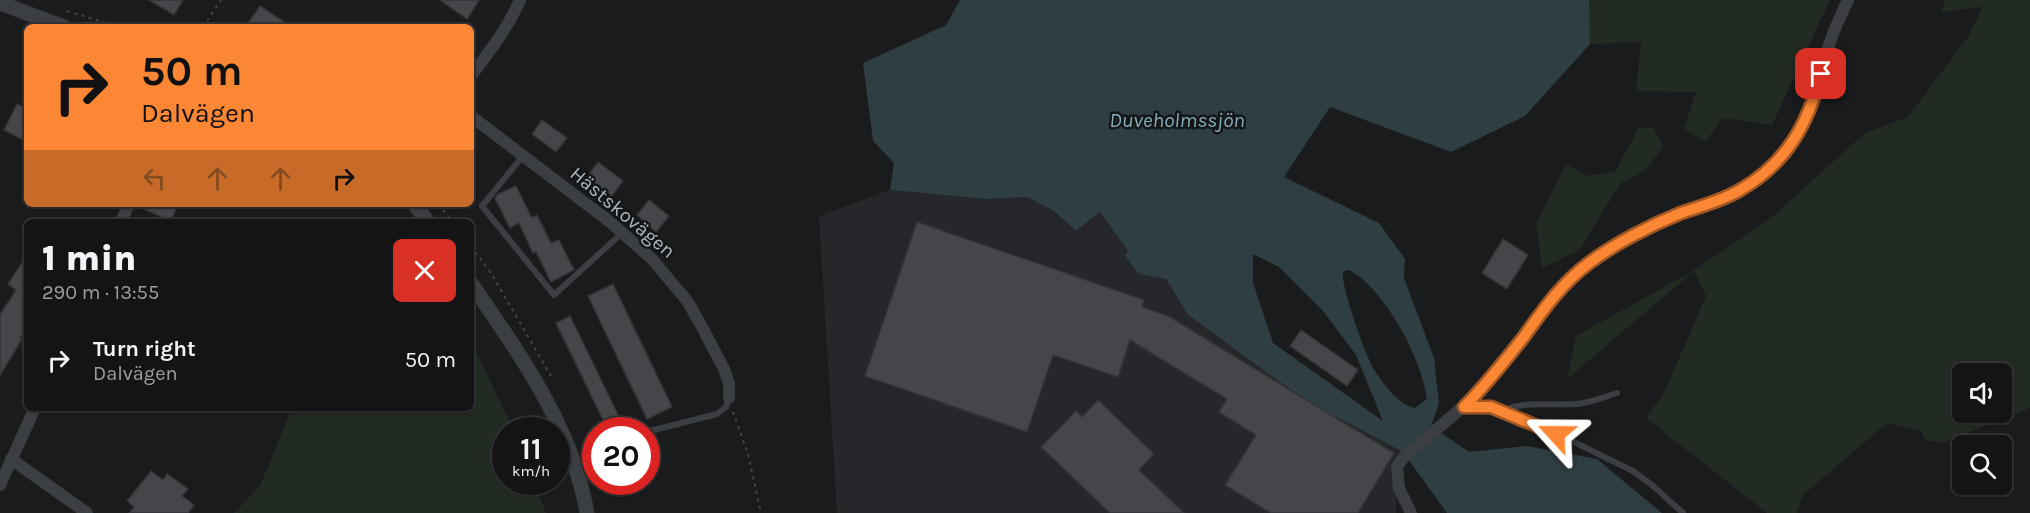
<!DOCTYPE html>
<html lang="en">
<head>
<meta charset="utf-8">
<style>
  :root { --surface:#141416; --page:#212123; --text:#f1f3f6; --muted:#9d9ea1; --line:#333335 }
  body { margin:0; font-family:Karla,sans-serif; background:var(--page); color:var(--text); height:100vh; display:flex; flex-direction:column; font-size:22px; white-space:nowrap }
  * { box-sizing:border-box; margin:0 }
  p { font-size:20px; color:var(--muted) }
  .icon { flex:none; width:33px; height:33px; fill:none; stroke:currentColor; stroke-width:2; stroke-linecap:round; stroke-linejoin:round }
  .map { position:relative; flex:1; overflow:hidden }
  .details { position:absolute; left:24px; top:219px; width:450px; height:192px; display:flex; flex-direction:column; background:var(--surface); border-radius:9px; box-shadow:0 2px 4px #0004,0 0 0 2px var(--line) }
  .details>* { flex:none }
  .guide { position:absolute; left:24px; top:24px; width:450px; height:183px; border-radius:9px; box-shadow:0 2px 4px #0004,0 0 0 2px var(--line); background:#fb8634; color:#111; overflow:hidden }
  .fabs { position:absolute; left:1952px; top:363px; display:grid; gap:12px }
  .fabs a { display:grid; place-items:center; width:60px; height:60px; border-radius:9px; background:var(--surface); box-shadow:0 2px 4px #0004,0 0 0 2px var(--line); font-size:30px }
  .speed { position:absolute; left:492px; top:417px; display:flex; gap:12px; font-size:30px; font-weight:700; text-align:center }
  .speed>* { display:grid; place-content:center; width:78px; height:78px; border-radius:50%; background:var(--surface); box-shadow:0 2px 4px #0004,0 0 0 2px var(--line); line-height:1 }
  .speed small { font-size:15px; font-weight:400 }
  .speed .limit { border:9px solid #d22; background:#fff; color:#111 }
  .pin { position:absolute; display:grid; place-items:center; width:51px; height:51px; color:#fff; margin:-26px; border-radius:12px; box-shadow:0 3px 9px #0006 }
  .me { position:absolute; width:66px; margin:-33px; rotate:294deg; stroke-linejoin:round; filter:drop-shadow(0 0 4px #0008) }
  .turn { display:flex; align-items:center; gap:21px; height:126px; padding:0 18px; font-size:27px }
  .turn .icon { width:78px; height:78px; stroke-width:2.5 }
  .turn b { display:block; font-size:42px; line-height:51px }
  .lanes { display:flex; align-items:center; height:57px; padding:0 18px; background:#0003; justify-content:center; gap:30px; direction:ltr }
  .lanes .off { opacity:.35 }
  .round { display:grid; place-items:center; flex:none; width:63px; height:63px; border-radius:9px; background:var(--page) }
  .head { display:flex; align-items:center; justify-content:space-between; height:102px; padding:0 18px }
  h1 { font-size:36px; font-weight:800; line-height:45px }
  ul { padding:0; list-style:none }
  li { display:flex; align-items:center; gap:18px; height:78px; padding:0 18px }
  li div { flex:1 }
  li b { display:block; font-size:22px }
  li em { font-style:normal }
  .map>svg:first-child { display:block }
  .built { fill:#26272a }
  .green { fill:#222b22; fill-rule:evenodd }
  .water { fill:#2f3e42; fill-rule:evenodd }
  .building { fill:#44464a; stroke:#343539; stroke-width:1.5 }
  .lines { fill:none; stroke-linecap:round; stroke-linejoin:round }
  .path { stroke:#414549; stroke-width:2; stroke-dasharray:3 4.5; stroke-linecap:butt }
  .service { stroke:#3b3e42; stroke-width:6 }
  .minor { stroke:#3b3e42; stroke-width:12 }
  .tertiary { stroke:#3b3e42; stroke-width:15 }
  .route-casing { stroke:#a35722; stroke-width:15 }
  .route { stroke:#fb8634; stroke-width:10 }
  .labels { text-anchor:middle; stroke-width:5; stroke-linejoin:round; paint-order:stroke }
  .street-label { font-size:20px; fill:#acb5bd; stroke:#151618 }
  .water-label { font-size:21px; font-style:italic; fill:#82adb8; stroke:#151618 }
</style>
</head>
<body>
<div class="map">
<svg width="2030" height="513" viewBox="0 0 2030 513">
  <rect width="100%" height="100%" fill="#1a1b1d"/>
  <!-- built -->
  <path class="built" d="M890,190L987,199L1027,197L1054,211L1076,231L1100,212L1128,251L1125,256L1139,274L1166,279L1187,314L1278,381L1320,409L1403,452L1398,457L1396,513H837L819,216Z"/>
  <!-- green -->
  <path class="green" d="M1589,0H1830L1772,125L1723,118L1705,142L1684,129L1696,92L1636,91L1641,42L1590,44Z
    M1945,0H2030V409L2029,408L1942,443L1925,440L1920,430L1887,423L1803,495L1797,513H1767L1646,418L1664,393L1706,296L1694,271L1567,379L1576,336L1693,271L1772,217L1865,133L1908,117L1968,37L1983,7L1941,12ZM1962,374H2001V412H1962Z
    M1639,128H1654L1663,147L1645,171L1621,183L1579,250L1542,268L1536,224L1566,164L1588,176L1615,171Z
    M471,342L514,430H506V482H534L546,513H234L260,486L292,408H471Z"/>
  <!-- water -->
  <path class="water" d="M960,0H1589L1590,44L1525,116L1451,152L1330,107L1284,177L1379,223L1405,259L1404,278L1434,358L1439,403L1431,426L1469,452L1527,446L1597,459L1662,513H1447L1403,452L1321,409L1278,381L1187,314L1166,279L1139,274L1125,256L1128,251L1100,212L1076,231L1054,211L1027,197L987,199L890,190L894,163L873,141L863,63L946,25ZM1253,254L1279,267L1323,311L1356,355L1383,421L1273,343L1253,283ZM1349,270C1385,289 1422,359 1427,399L1415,408C1399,405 1384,385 1375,371C1366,357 1340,285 1343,271Z"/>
  <!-- building -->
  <path class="building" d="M149,0H183L174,15Z
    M440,0H479L467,19Z
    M260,6L292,27H257L249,22Z
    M17,104L27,109V142L4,130Z
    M542,120L567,138L556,152L532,134Z
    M598,162L623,181L612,196L587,177Z
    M516,186L532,218L537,215L551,243L559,240L574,270L551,282L536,252L533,253L519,223L510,228L495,198L498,194Z
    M649,200L669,216L656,232L637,215Z
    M137,204H178L171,221L137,206Z
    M917,222L1144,300L1142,307L1168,316L1394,453L1358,513H1271L1225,485L1256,435L1219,412L1227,399L1130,340L1118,377L1053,355L1027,432L865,376Z
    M1503,239L1528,255L1507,289L1482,273Z
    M27,255V327L20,338L22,339L0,375V315L16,290L8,284Z
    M613,284L672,407L647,419L588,296Z
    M570,316L622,423L608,430L556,323Z
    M1301,330L1358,370L1347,386L1290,346Z
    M1098,400L1154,454L1139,470L1184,513H1110L1041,447L1076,411L1082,417Z
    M151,471L163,480L167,474L188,489L182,496L194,505L188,513H129L134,507L127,501Z"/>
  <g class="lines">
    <!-- path -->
    <path class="path" d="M67,11L106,23L132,27
      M203,27L221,0
      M438,204L453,222
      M471,246L491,273L551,376
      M733,412L748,454L761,513"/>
    <!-- service -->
    <path class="service" d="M523,156L482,206L554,295L622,233
      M1464,407H1491L1576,443L1633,471L1652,485L1683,513
      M1503,411C1525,400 1552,406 1576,404C1591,403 1604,397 1617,393
      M631,422L636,429L641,430
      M646,432L717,414L726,407L729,398"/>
    <!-- minor -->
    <path class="minor" d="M471,76C489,52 508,28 520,0
      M471,116L610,222L652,259L688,302L702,327L724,369L729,383V398
      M121,222L129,204
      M11,459L87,513
      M0,485L35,408
      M1411,513L1399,488L1397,467L1404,457C1436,429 1470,404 1497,371C1522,341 1542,305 1570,278C1601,250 1642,230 1679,214C1695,208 1711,204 1726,197C1753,185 1775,166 1792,143C1811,117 1816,89 1825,59C1830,38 1839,19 1848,0"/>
    <!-- tertiary -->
    <path class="tertiary" d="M0,3L64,27
      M414,204L428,222
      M471,283C520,355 572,426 587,513"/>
  </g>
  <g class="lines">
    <!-- route casing -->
    <g class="route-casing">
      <path id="route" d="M1556,434L1491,407H1464C1486,385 1504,362 1523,338C1543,310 1561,284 1589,263C1614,244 1651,225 1681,213C1701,206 1722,201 1740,190C1786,164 1808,124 1821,74"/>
    </g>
    <!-- route -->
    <use href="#route" class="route"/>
  </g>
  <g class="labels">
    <!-- street labels -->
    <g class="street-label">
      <text transform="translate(623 212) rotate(40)" y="7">Hästskovägen</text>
    </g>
    <!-- water labels -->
    <g class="water-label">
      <text x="1177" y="127">Duveholmssjön</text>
    </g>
  </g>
</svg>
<div class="fabs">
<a><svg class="icon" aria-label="sound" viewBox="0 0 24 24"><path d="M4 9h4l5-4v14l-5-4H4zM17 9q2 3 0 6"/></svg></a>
<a><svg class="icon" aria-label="search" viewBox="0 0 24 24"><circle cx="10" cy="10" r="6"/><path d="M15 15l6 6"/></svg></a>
</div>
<div class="speed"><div>11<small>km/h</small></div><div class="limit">20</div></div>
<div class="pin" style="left:1821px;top:74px;background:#d93025"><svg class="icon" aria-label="arrive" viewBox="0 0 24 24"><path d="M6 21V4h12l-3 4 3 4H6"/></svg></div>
<svg class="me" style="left:1556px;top:434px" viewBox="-20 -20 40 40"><path d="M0-17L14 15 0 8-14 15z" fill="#fb8634" stroke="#fff" stroke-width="4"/></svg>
<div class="guide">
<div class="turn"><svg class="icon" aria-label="right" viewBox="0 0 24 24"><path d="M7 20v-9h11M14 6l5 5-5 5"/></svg><div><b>50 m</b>Dalvägen</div></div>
<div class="lanes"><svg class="icon off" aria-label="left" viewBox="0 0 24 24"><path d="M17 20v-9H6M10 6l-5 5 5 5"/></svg><svg class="icon off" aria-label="ahead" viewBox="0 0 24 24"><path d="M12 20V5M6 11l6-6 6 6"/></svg><svg class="icon off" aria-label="ahead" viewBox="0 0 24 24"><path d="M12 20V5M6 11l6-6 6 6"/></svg><svg class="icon" aria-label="right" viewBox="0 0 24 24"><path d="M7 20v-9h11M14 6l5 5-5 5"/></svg></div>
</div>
<section class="details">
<div class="head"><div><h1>1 min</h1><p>290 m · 13:55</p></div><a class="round" style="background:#d93025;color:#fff"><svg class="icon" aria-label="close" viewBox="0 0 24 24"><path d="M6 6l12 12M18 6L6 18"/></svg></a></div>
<ul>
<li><svg class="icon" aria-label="right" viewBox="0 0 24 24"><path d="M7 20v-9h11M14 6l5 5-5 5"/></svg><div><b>Turn right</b><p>Dalvägen</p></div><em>50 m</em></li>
</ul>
</section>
</div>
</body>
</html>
